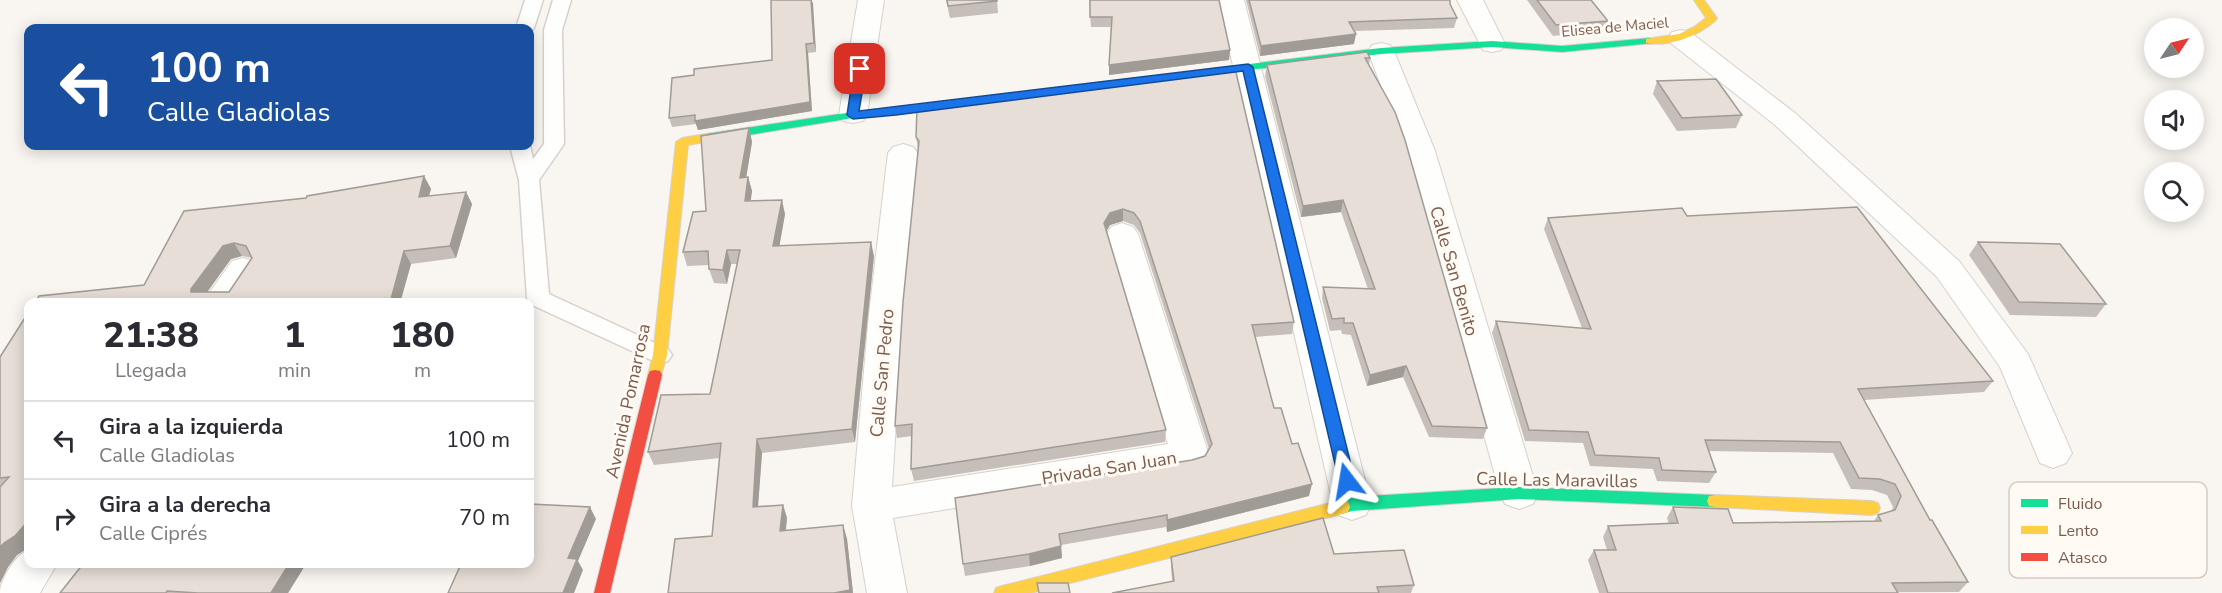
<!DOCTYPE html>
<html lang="es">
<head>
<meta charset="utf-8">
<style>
  :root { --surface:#fff; --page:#f2f2f3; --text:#2b2b33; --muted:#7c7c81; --line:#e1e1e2 }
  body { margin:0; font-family:"Nunito Sans",sans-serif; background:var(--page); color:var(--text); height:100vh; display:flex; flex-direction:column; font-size:22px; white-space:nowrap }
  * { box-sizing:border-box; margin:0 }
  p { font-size:20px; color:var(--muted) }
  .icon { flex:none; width:33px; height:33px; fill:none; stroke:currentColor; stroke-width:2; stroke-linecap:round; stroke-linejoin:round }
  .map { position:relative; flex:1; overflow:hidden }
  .drawer { position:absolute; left:24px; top:298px; width:510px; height:270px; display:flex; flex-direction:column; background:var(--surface); border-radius:12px; box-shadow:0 3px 15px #0003 }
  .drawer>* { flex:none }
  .guide { position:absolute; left:24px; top:24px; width:510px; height:126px; border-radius:12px; box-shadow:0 3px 15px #0003; background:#1a4fa0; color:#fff; overflow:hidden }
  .needle { width:39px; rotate:55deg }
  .buttons { position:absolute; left:2144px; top:18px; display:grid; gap:12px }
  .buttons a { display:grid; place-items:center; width:60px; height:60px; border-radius:50%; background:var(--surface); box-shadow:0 3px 15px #0003; font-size:30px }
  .pin { position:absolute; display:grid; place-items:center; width:51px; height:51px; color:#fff; margin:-26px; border-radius:12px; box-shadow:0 3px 9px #0006 }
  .me { position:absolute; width:66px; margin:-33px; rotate:346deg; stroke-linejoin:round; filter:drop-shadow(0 0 4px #0008) }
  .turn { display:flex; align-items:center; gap:21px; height:126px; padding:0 24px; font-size:27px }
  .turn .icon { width:78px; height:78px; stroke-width:2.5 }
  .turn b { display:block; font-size:42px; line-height:51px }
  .eta { display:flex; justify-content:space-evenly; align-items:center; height:102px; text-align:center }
  .eta b { font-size:36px; font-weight:800; line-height:42px }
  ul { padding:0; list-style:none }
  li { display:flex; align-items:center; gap:18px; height:78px; padding:0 24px; border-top:2px solid var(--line) }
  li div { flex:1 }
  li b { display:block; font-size:22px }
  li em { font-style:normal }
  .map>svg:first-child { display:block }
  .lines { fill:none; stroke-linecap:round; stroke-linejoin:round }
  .lane-casing { stroke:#d7d1cb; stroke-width:3 }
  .street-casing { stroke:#d7d1cb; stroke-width:2 }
  .fast-casing { stroke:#d9d2cb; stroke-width:2 }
  .slow-casing { stroke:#d9d2cb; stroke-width:2 }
  .jam-casing { stroke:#d9d2cb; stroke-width:2 }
  .lane { fill:#fefefd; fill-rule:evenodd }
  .street { fill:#fefefd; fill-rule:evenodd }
  .fast { fill:#16e098; fill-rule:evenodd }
  .slow { fill:#ffcf43; fill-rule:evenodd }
  .jam { fill:#f24e42; fill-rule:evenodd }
  .wall { fill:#c6bfb9; fill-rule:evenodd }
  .shaded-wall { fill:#a19b96 }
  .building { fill:#e6ded7; stroke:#a19b96; stroke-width:1.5; fill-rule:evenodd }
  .route { fill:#1a73e8; stroke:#114b97; stroke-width:1.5 }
  .labels { text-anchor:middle; stroke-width:6; stroke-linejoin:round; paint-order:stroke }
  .far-street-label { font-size:15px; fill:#7a5c4d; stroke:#fffaf3 }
  .street-label { font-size:18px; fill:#7a5c4d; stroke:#fffaf3 }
  .key { fill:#fffaf3; stroke:#d7cbc1; stroke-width:1.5 }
  .key-label { font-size:16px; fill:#7a5c4d }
</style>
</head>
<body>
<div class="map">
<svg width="2222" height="593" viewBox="0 0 2222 593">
  <rect width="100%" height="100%" fill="#f9f5f0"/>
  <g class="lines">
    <!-- lane casing -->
    <g class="lane-casing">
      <path id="lane" d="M525,0H543L534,28L530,32V28H516Z
        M553,0H571L562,30L564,144L539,180L549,294L668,349L672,355L668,361L660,364L530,304L527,298L519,180L510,146L530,145L533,159L544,144V30Z"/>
    </g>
    <!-- street casing -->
    <g class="street-casing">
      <path id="street" d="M858,0H884L867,115L863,121L853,123L843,121L839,115Z
        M1218,0H1244L1371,504L1366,515L1352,520L1338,515L1333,504Z
        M1457,0H1483L1505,44L1501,50L1492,52L1483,50Z
        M1681,30L1690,32L1795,113L1959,261L2028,354L2072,453L2066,463L2053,468L2040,463L2000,367L1937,277L1775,125L1672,44L1668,38L1672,32Z
        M1381,43L1390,45L1394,51L1435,151L1538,493L1533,504L1519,509L1505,504L1500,493L1405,151L1368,51L1372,45Z
        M903,144L913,147L918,153L903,314L892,487L1168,444L1106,234L1111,227L1122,223L1133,227L1138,234L1209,455L1203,466L1190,470L893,518L907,593H867L852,506L869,314L888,153L893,147Z
        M243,258L254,261L259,269L236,303H202L232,261Z
        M28,550V564H57L40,593H0C0,580 16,554 28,550Z"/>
    </g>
    <!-- fast casing -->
    <g class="fast-casing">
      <path id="fast" d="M1650,38L1655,41L1654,43L1562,52L1492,47L1381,54L1192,77L1186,74L1192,71L1381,48L1492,41L1562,46Z
        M962,100L966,101V105L853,118L706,142L700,138L706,134L853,112Z
        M1519,487L1715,495L1721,496L1723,501L1721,506L1715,507L1519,499L1352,511L1342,514L1336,512L1334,507L1336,502L1352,497Z"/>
    </g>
    <!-- slow casing -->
    <g class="slow-casing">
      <path id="slow" d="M1694,0H1704L1717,18L1716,20C1698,36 1671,47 1646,43V39L1679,34L1694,27L1706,18Z
        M706,134L712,138L710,141L688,145L667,355L660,379H650L648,375L653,355L676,142L682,138Z
        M1715,495L1872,501L1878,503L1880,508L1878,513L1872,515L1715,507L1709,506L1707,501L1709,496Z
        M1342,500L1348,502L1350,507L1348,512L1342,514L1031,593H994L996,588L1002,586Z"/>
    </g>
    <!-- jam casing -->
    <g class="jam-casing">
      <path id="jam" d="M655,370L660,371L662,375L610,593H594L648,375L650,371Z"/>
    </g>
    <!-- lane -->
    <use href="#lane" class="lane"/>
    <!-- street -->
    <use href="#street" class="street"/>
    <!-- fast -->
    <use href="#fast" class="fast"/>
    <!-- slow -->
    <use href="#slow" class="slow"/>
    <!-- jam -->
    <use href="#jam" class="jam"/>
  </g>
  <!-- wall -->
  <path class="wall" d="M771,0H812L816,52L808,53L812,111L698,130L696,124L672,127L669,118L694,75L772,60Z
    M946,0H997L998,13L950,18Z
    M1089,0L1230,50L1229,60L1109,75L1111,27H1091Z
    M1246,0H1450V4L1457,18L1454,28L1354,31V44L1260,56Z
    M1527,0H1591L1608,21L1604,31L1553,36Z
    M1370,58L1369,65L1487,428L1483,439L1429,437L1403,377L1367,386L1351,335L1342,334L1341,330L1330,331L1322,298L1323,287L1368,289L1341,212L1301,217L1265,76L1267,65Z
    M1235,68L1294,322L1292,334L1255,337L1274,408L1292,444L1309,496L1167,532L1166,527L1061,545L1062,558L1030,566L965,576L963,564L1192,460L1205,456L1209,449L1140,233L1134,225L1123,221L1110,225L1106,231L1166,430L1165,442L914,481L911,469L912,436L897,438L895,426L918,149L916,137Z
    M1657,81L1742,115L1736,128L1677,131L1653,94Z
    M749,128L752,142L746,177H748L752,191L750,201L785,214L779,246L874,256L855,442L762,453L758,506L783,505L787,518L786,530L843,525L847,539L853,593H668L712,536L720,458L654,465L648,452L710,394L737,264H731L727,284L714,283L709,269V265L687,266L683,252L706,211Z
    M424,176L431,189L429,196L466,192L472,204L456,258L411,264L400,303H35L144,285L306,198ZM242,256L252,258L229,292H207L231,259Z
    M1687,216L1993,381L1984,392L1864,400L1930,520L1968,582L1959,592L1599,593L1588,560L1594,550H1607L1603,537L1608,526L1669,524L1667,518L1673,507L1733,523L1874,521L1878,515L1891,512L1893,507L1887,495L1872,490L1851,489L1833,453L1708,451L1716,472L1709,483L1657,481L1653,469L1590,466L1583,443L1525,441L1492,333L1496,321L1582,328L1544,229L1548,218Z
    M1978,242L2106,304L2096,317L2010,315L1969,255Z
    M28,313V548L17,555L8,567L0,583V357Z
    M1334,554L1414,585L1411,593H1112L1172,581L1171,569V557Z
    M83,564H306L288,593H60Z"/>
  <!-- shaded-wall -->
  <path class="shaded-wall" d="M811,0L813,3L816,52L814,43Z
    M1356,34L1354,44L1260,56L1261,46Z
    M806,44L808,53L812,111L698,130L695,121Z
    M1230,50L1229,60L1109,75V65Z
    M749,128L752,142L744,191L740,178Z
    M424,176L431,189L425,210L419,197Z
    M748,177L752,191L749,215L745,201Z
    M466,192L472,204L456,258L450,246Z
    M782,200L785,214L777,260L773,246Z
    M1343,200L1341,212L1301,217L1303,206Z
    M1123,209V221L1110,225L1104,235V223L1110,213Z
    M871,242L874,256L855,442L852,429Z
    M234,243L242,256L231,259L200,302L191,292V289L223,246Z
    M727,250L731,264L727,284L723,270Z
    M404,251L411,264L400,303H390Z
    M1406,366L1403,377L1367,386L1370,375Z
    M757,439L762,453L757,520L753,507Z
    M1312,484L1309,496L1167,532V520Z
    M783,505L787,518L784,544L780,531Z
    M590,507L596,519L578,561L583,570L574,593H563L568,558Z
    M28,521V548L17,555L8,567L0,583V547L4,543Z
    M843,525L847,539L853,593H834Z
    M1061,546L1062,558L1030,566L1029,554Z
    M289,564H306L288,593H271Z"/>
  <!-- building -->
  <path class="building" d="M771,0H811L814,43L806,44L810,102L695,121V115L669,118L672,78L694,75V69L772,60Z
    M947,0H997V1L948,6Z
    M1090,0H1219L1230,50L1109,65L1112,17H1090Z
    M1249,0H1450V4L1457,18L1349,22L1356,34L1261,46Z
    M1537,0H1591L1608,21L1556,25Z
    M1367,52L1370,58H1365L1395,112L1405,140L1487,428L1432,426L1406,366L1370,375L1353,323H1344V318L1332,319L1323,287L1375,289L1343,200L1303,206L1267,65Z
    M1235,68L1294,322L1252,325L1274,408H1281L1292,444L1298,443L1312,484L1167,520V515L1059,534L1061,546L1029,554L963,564L955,498L1192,460L1205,456L1212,444L1140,221L1134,213L1123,209L1110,213L1104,223L1166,430L911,469L912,424L895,426L903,302L919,141L916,137L917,108Z
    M1716,79L1742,115L1682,118L1657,81Z
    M749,128L740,178L748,177L745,201L782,200L773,246L871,242L852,429L757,439L753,507L783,505L780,531L843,525L850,590L834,593H668L675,539L712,536L721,443L648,452L661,395L710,394L740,250H727L723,270L709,269L708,251L683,252L693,212L706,211L701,136Z
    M424,176L419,197L466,192L450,246L404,251L390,303H35L39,296L144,285L184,211L306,198L307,196ZM234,243L246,246L252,258L229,292H191V289L223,246Z
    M1857,207L1993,381L1858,389L1930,520H1932L1968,582L1892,583L1898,593H1608L1594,550H1616L1608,526L1678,523L1673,507L1728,509L1733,523L1881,521L1878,515L1895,510L1901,496L1895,484L1880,479L1859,478L1840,442L1705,440L1716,472L1662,470L1659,458L1595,455L1588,432L1529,430L1496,321L1591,329L1548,218L1682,208L1687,216Z
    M1978,242L2060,244L2106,304L2019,302Z
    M28,313V521L15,536L4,543L0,547V487L9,477L0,478V357Z
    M530,504L590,507L568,558L577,559L563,593H448L461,564H530Z
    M1323,518L1334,554L1404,550L1414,585L1377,587L1379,593H1112L1174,581L1171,557Z
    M83,564H289L271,593H198L167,591L166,593H60Z
    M1037,583H1068L1070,593H1039Z"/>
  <!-- route -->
  <path class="route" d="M1248,64L1253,67L1355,481L1352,485L1347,487L1341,485L1339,481L1243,71L896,115L853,119L847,115L854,69L860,66L866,69L859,111Z"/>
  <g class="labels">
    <!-- far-street labels -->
    <g class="far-street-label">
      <text transform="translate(1615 27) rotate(-5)" y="5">Elisea de Maciel</text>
    </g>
    <!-- street labels -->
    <g class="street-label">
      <text transform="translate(1454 271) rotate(74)" y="6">Calle San Benito</text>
      <text transform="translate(882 373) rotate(-85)" y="6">Calle San Pedro</text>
      <text transform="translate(628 401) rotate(-78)" y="6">Avenida Pomarrosa</text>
      <text transform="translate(1109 468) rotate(-9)" y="6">Privada San Juan</text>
      <text transform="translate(1557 480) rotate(1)" y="6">Calle Las Maravillas</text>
    </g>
  </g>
  <!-- legend -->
  <rect x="2009" y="482" width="198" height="96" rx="9" class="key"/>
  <rect x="2021" y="499" width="27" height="8" fill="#16e098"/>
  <rect x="2021" y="526" width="27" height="8" fill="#ffcf43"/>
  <rect x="2021" y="553" width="27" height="8" fill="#f24e42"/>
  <g class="key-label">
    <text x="2058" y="509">Fluido</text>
    <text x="2058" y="536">Lento</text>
    <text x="2058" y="563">Atasco</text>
  </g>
</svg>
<div class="buttons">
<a><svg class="needle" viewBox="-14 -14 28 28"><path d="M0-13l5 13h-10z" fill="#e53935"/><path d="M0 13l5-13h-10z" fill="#7c7c81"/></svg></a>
<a><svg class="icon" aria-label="sound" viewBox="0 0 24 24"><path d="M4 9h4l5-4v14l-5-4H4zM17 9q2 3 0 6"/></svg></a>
<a><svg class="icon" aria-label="search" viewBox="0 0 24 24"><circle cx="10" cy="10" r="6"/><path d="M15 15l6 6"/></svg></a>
</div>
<div class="pin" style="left:860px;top:69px;background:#d93025"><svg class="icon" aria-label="arrive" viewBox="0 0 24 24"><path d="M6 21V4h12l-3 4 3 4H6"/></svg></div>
<svg class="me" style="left:1347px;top:481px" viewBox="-20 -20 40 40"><path d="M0-17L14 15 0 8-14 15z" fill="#1a73e8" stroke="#fff" stroke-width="4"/></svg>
<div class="guide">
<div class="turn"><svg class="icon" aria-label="left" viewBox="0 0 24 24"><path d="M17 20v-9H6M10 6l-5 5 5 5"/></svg><div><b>100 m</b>Calle Gladiolas</div></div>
</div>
<section class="drawer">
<div class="eta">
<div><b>21:38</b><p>Llegada</p></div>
<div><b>1</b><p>min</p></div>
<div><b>180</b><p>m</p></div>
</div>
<ul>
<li><svg class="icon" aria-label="left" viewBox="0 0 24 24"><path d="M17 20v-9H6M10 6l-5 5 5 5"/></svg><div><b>Gira a la izquierda</b><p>Calle Gladiolas</p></div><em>100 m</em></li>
<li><svg class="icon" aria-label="right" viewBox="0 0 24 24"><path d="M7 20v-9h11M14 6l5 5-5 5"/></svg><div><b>Gira a la derecha</b><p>Calle Ciprés</p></div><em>70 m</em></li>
</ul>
</section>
</div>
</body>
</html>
